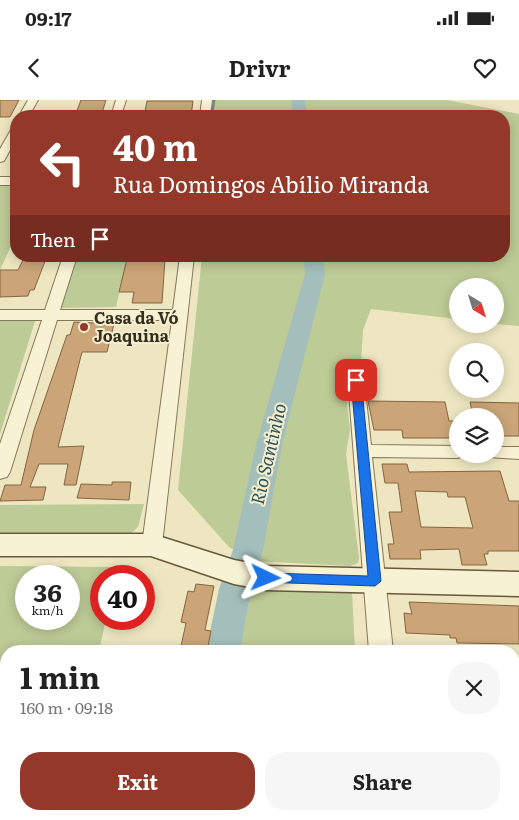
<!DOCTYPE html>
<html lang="en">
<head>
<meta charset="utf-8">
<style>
  :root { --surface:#fff; --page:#f6f6f6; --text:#222; --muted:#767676; --accent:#94382a }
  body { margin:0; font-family:Literata,serif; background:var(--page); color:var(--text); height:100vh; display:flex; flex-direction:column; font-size:19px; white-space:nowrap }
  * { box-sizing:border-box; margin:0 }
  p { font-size:16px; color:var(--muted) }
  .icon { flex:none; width:28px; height:28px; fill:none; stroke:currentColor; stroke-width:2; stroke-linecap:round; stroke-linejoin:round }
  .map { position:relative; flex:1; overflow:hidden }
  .panel { position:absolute; left:0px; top:545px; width:520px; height:175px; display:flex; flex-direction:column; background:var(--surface); border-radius:20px 20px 0 0; box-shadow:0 2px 12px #0003 }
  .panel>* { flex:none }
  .guide { position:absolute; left:10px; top:10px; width:500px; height:152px; border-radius:20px; box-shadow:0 2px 12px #0003; background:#94382a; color:#fff; overflow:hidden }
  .needle { width:32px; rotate:142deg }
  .tools { position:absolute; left:449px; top:178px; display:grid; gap:10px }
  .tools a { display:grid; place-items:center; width:55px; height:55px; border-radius:50%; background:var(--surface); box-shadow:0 2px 12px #0003; font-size:25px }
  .speed { position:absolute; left:15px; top:465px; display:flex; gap:10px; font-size:25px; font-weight:700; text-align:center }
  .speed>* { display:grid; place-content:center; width:65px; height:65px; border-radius:50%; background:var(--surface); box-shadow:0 2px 12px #0003; line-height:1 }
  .speed small { font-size:12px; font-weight:400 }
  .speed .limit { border:8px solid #d22; background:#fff; color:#111 }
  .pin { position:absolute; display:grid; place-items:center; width:42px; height:42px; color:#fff; margin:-21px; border-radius:10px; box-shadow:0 2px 8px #0006 }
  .me { position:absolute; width:55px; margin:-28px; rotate:92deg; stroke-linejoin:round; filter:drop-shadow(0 0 4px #0008) }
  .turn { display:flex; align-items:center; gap:18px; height:105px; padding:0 20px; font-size:22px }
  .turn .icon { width:65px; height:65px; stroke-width:2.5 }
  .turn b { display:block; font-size:35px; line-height:42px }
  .then { display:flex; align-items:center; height:48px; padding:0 20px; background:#0003; gap:10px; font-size:19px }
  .round { display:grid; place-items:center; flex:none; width:52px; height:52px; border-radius:20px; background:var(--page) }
  .overview { display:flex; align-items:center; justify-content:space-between; height:85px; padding:0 20px }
  h1 { font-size:30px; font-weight:700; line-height:38px }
  .button { display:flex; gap:10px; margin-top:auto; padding:10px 20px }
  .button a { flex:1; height:58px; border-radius:20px; background:var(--accent); color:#fff; font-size:20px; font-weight:700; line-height:58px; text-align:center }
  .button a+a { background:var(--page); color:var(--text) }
  .status { display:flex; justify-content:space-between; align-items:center; height:35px; padding:0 25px; background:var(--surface); direction:ltr }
  .status svg { height:14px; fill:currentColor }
  header { display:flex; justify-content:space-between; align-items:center; height:65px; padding:0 20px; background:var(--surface); font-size:22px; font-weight:700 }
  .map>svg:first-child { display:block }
  .green { fill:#bdcb96; fill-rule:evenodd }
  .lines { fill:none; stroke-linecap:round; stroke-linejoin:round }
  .stream-far1 { stroke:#6b8d89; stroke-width:2.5 }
  .stream { stroke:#6b8d89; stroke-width:5.5 }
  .river { fill:#a4bfbb; fill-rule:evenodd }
  .building { fill:#cba578; stroke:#85643f; fill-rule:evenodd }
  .street-casing { stroke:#867759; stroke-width:2 }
  .secondary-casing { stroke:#68583c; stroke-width:3 }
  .street { fill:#f8f2d4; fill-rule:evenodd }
  .secondary { fill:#f8f2d4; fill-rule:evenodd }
  .route { fill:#1a73e8; stroke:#114b97 }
  .poi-dot { fill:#94382a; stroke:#f5efd1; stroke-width:2 }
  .labels { text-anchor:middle; stroke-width:4; stroke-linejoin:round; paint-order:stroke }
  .poi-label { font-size:16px; font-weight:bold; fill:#362d1d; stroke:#f5efd1; text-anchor:start }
  .water-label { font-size:18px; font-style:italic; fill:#2d5356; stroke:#f5efd1 }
</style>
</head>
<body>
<div class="status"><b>09:17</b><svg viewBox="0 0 49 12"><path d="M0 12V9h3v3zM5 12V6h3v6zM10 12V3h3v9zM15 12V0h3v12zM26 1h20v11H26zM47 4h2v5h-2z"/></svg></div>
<header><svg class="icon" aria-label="back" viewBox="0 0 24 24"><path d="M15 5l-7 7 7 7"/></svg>Drivr<svg class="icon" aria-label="heart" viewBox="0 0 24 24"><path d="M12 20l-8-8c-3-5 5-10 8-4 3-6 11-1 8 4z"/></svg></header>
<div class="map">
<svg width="519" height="720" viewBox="0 0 519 720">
  <rect width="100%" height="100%" fill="#ede6c1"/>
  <!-- green -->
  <path class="green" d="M215,0H447L519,14V226L495,224V186H458L457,219L371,209L363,230L360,277L344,276L350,330L346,354L359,458L358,463L350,466L252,461L229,447L178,390L202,156H504V16H213Z
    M0,85H16V135L0,170Z
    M75,156H128L116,207L58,208Z
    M0,219H32L35,221L0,334Z
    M144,404L138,427L129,435H0V405Z
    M0,466L116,467L114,476H101V519H106L99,551H6V644H0ZM26,476H69V519H26Z
    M243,488L352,492L355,551H232Z
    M6,658V714H233L234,720H0V687Z
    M255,714H322L324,720H257Z"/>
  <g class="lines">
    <!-- stream-far1 -->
    <path class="stream-far1" d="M212,16L214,0"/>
    <!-- stream -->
    <path class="stream" d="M0,613L6,612
      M181,714V720"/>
    <!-- river -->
    <path class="river" d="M291,0H305L307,16H293Z
      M303,156H323L325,174L282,345L263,450L251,489L240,551H206L219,489L233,450L256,345L305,174Z
      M224,714H264L265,720H225Z"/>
  </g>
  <!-- building -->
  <path class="building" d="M0,0H19L10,17H0Z
    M81,0H106L101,16H75Z
    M147,1H193L191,16H144Z
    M28,156H47L34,190H30L28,196L0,197V170H18L23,160H27Z
    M145,156H163V159H165L162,203H132L134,192H119L127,159H144Z
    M74,222L114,224L107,252H82L58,347L84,346L76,385H64L68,364H39L30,387H46L43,400L0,401L5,385H21L34,330L67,235H70Z
    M368,301L445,302L449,321H458V338H403L402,330H374Z
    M470,302L519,303V336H495V316H473Z
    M382,364H407L409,372L500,371L509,401H519V451H488V454H484L487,465H462L459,449L420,450L421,459H390L388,444H394L389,412H402L398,383H385ZM415,391L447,392L448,397H465L473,428L421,427Z
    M112,382H131L129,400L77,398L81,384L112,385Z
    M196,484L214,486L205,530L211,531L207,551H180L186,523L181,522L188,491L194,492Z
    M409,502L519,506V544L457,543L456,538H450V535L406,533L404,513L412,514Z"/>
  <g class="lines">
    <!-- street casing -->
    <g class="street-casing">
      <path id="street" d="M28,0H38L29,16H19Z
        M116,0H126L121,16H111Z
        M202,0H212L210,16H200Z
        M16,27V39L4,61L0,62V49L12,28Z
        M0,77H16V85H0Z
        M63,156H77L60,210H173L180,156H194L162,445L159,451L152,453L145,451L142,445L172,220H57L10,372L7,377L0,379V344L42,220H0V210H45Z
        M356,275L362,276L364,280L371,345L458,346V354H466L458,358L372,357L393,551H369L348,280L350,276Z
        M495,347H519V359L488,357L486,354H495Z
        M514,632L519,633V657L514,656Z"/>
    </g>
    <!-- secondary casing -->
    <g class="secondary-casing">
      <path id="secondary" d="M0,434H152L234,460L266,466L519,472V496L266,490L234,484L151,456H0Z"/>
    </g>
    <!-- street -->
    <use href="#street" class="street"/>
    <!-- secondary -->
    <use href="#secondary" class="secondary"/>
  </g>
  <!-- route -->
  <path class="route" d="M356,277L361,280L381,481L375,486L261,482L260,478L261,475L266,473L368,476L351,280Z"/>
  <!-- markers -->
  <circle class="poi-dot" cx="84" cy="227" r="5"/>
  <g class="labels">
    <!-- poi labels -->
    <g class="poi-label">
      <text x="94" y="224">Casa da Vó<tspan x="94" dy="18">Joaquina</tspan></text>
    </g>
    <!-- water labels -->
    <g class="water-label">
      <text transform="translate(269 354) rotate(-77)" y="6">Rio Santinho</text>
    </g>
  </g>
</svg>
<div class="tools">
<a><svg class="needle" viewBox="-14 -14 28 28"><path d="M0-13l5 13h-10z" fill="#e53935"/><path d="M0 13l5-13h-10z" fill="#767676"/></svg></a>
<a><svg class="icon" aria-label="search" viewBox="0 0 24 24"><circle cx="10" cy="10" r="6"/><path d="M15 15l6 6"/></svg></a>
<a><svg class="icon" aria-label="layers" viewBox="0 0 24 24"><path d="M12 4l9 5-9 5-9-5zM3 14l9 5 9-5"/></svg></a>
</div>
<div class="speed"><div>36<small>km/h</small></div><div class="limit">40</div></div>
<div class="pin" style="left:356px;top:280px;background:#d93025"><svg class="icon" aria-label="arrive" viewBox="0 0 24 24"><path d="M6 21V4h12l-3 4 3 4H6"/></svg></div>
<svg class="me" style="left:266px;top:478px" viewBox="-20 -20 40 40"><path d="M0-17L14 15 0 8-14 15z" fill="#1a73e8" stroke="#fff" stroke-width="4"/></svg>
<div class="guide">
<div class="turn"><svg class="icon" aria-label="left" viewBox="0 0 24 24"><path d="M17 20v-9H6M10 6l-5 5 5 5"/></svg><div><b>40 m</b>Rua Domingos Abílio Miranda</div></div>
<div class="then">Then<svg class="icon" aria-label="arrive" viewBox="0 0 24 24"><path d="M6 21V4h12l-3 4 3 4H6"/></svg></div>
</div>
<section class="panel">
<div class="overview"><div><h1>1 min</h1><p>160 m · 09:18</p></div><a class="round"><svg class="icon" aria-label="close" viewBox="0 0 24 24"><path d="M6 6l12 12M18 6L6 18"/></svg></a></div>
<div class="button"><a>Exit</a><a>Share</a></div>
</section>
</div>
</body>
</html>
